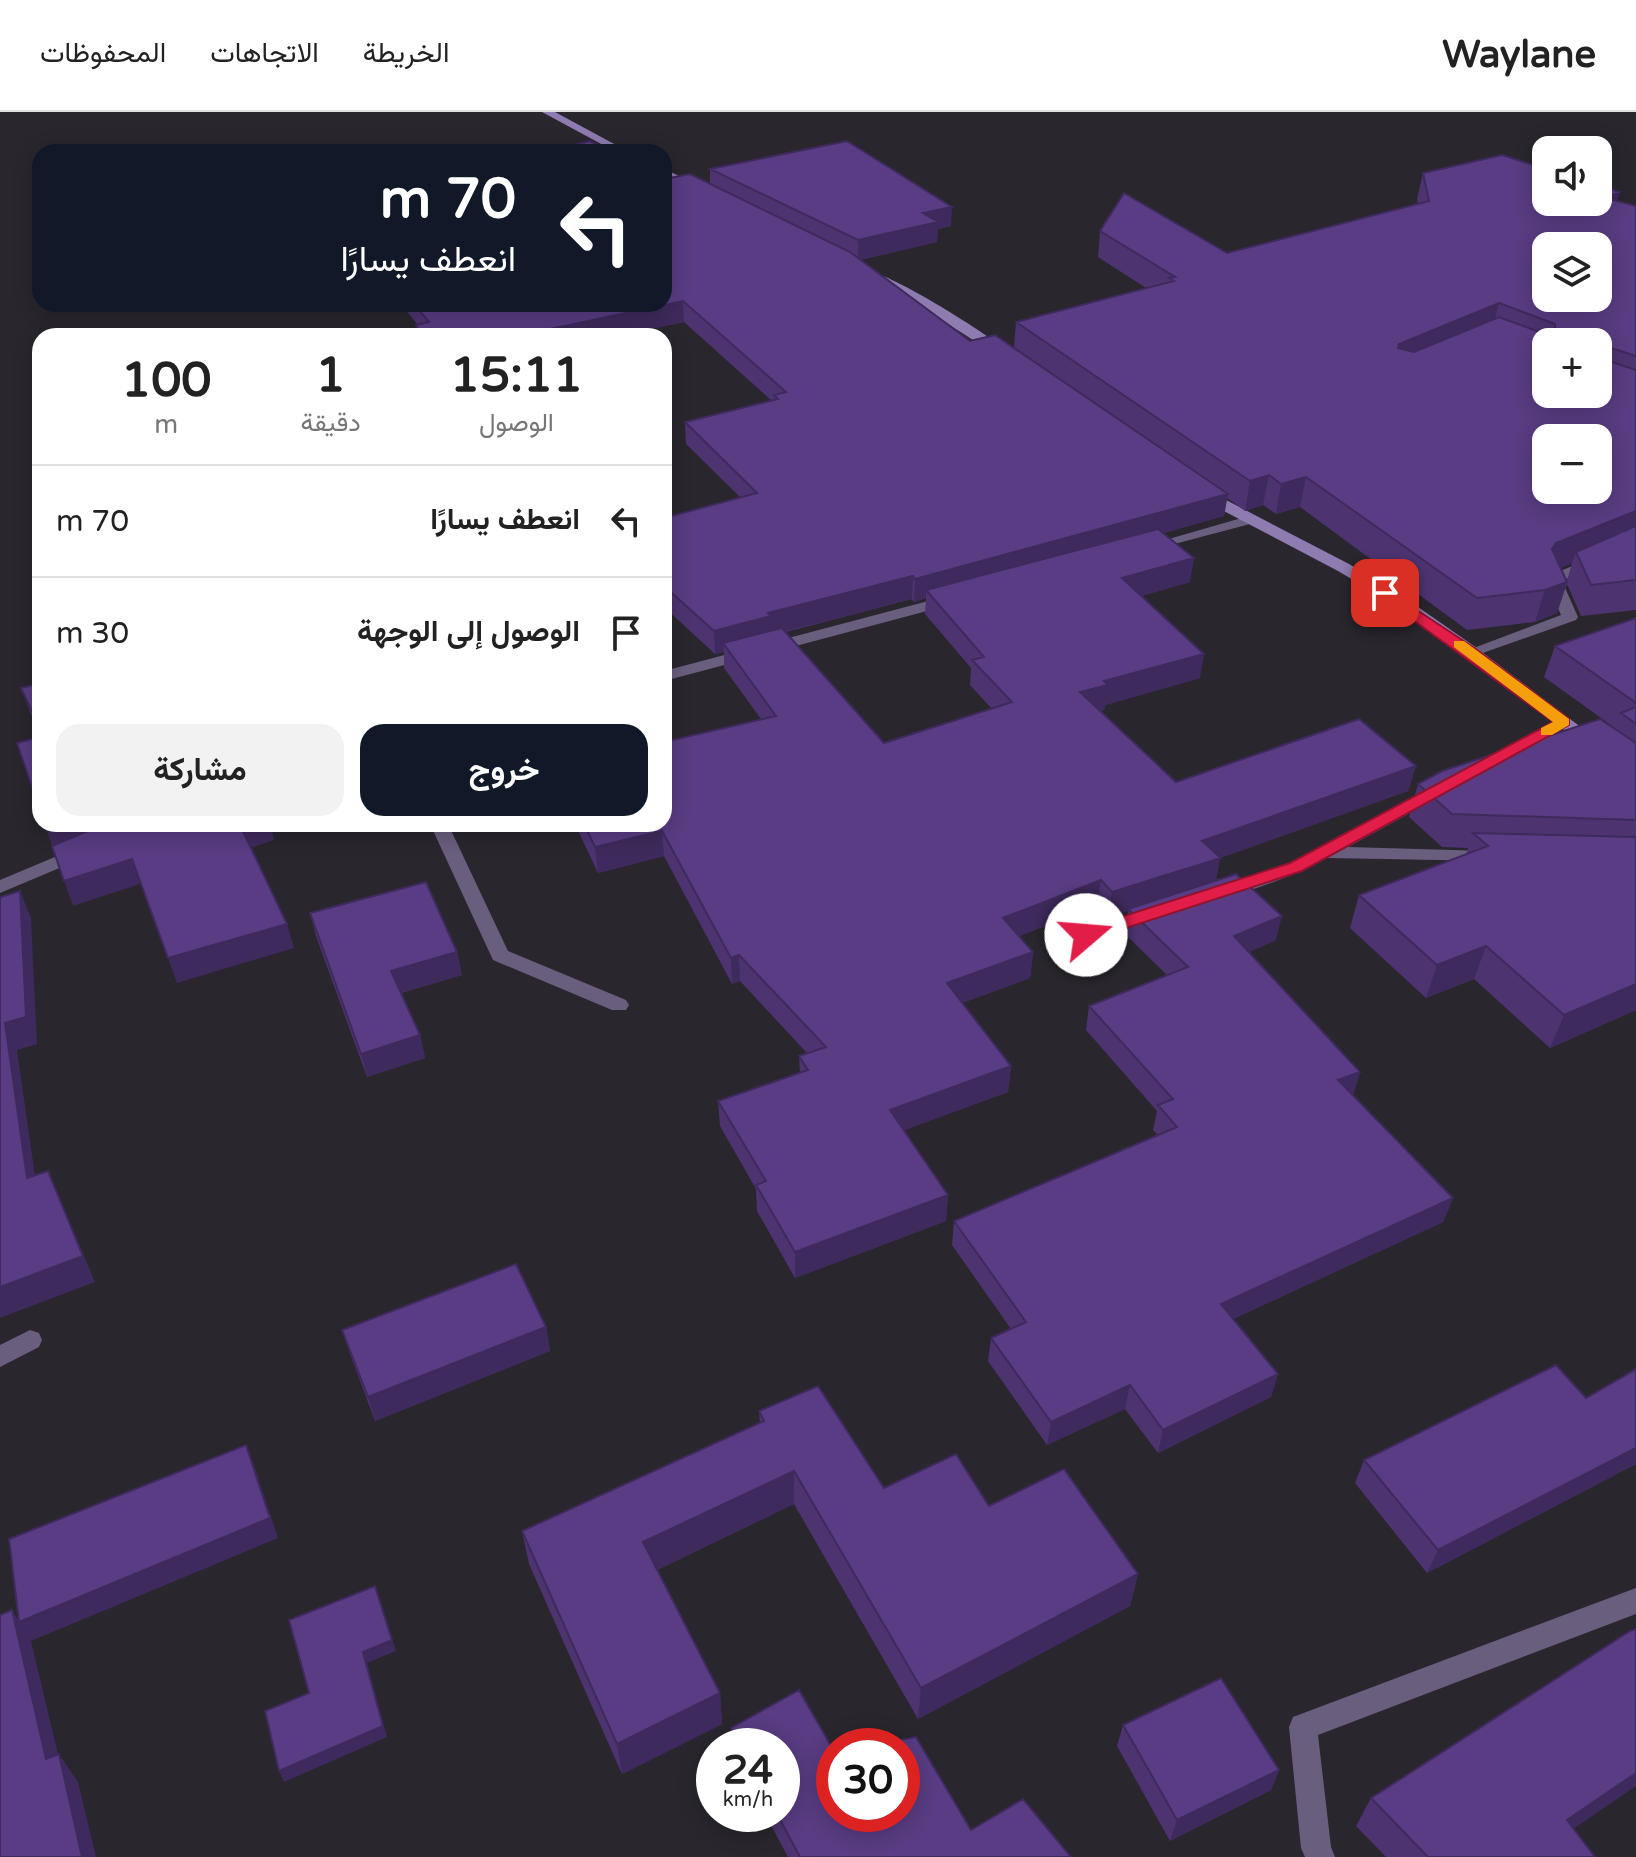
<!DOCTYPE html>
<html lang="ar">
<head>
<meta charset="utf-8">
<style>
  :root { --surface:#fff; --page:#f2f2f2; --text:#222; --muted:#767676; --line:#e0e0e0; --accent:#111827 }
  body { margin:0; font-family:"Varela Round",Vazirmatn,sans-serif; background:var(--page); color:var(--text); direction:rtl; height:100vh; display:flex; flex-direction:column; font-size:30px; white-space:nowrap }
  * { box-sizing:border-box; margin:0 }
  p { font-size:26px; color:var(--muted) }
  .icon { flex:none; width:44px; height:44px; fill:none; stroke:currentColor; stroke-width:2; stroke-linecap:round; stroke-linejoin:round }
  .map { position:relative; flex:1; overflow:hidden; direction:ltr }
  .details { position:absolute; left:32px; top:216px; width:640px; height:504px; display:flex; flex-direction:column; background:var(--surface); border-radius:24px; box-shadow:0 4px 20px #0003; direction:rtl }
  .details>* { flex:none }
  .banner { position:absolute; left:32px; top:32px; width:640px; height:168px; border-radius:24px; box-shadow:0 4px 20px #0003; direction:rtl; background:#111827; color:#fff; overflow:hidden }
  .tools { position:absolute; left:1532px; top:24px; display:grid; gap:16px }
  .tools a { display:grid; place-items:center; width:80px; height:80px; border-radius:16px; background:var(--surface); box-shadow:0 4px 20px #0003; font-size:40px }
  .speed { position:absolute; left:696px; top:1616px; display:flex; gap:16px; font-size:40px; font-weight:700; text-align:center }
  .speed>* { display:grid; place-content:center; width:104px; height:104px; border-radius:50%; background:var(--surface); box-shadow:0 4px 20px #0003; line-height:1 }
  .speed small { font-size:20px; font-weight:400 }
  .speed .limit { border:12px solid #d22; background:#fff; color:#111 }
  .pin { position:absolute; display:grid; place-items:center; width:68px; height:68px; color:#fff; margin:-34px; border-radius:16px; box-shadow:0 4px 12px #0006 }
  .me { position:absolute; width:88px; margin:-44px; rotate:72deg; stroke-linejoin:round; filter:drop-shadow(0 0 6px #0008) }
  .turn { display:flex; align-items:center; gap:28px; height:168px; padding:0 24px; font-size:36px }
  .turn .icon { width:104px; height:104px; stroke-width:2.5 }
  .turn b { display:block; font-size:56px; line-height:68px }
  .eta { display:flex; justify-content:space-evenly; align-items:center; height:136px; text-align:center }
  .eta b { font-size:48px; font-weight:700; line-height:56px }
  .cta { display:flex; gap:16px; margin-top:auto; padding:16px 24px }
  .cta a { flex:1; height:92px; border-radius:24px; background:var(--accent); color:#fff; font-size:32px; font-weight:700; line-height:92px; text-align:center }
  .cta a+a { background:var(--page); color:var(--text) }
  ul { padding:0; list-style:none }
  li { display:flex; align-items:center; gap:24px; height:112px; padding:0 24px; border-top:2px solid var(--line) }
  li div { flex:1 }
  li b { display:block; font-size:30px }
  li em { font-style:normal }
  header { display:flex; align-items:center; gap:48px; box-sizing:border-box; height:112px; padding:0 40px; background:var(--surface); border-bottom:2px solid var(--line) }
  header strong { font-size:38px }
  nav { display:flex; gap:44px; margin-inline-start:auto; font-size:28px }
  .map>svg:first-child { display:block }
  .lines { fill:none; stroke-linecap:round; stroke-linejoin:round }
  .street { fill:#695e7e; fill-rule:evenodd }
  .secondary { fill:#8e7baf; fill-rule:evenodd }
  .wall { fill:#4d3471; fill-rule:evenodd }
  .shaded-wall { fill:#3e2a5c }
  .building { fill:#593c83; stroke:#3e2a5c; stroke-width:2; fill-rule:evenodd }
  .route { fill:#e11d48; stroke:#92132f; stroke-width:2 }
  .slow { fill:#f59e0b }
</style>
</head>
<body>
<header>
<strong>Waylane</strong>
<nav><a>الخريطة</a><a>الاتجاهات</a><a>المحفوظات</a></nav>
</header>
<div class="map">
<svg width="1636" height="1745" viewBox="0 0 1636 1745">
  <rect width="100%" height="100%" fill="#29262e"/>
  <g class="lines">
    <!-- street -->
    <path class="street" d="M1245,405L1250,406V412L1148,439L1141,435Z
      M1636,428V437L1562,469L1578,505L1576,508L1477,543L1471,545L1463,540L1561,503L1545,467L1548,464Z
      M951,483L959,488L957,491L664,569V559Z
      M1563,605L1571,610L1569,614L1502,650H1490L1487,646Z
      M1437,674L1443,675L1446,679L1443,683L1348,735L1488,739L1497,745L1495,749L1327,746C1308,757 1232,790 1213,784L1211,780L1213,776L1289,751Z
      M430,712H448L508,839L626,888L629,893L626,898H612L493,848Z
      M81,734L88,736L90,740L88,744L0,781V768Z
      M1151,796L1161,802L1158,807L1086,830L1076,823L1079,818Z
      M30,1218L39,1221L42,1228L39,1235L0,1255V1233Z
      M1636,1476V1502L1318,1623L1331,1735L1335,1745H1305L1301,1736L1289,1615L1293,1605Z"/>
    <!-- secondary -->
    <path class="secondary" d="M542,0H555L629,40H616Z
      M664,57L701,74L702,76L693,78L664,64Z
      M869,160C887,159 994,225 1009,241L998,244L906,185L869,166Z
      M1203,376L1349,452L1405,486L1474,534L1636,657V671L1394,492L1338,459L1218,396L1198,383V377Z"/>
  </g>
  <!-- wall -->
  <path class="wall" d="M710,57L951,114L938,117L937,130L860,148L970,229L1014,235L1016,210L1146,176L1098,145L1100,119L1227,141L1418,92L1417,87L1423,61L1620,80L1617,89L1636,94V498L1581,504L1567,472L1557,501L1535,510L1467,518L1300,395L1276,402L1263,393L1245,399L1227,386L1224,404L1164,421L1190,470L1141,484L1200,566L1105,593L1104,598L1100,599L1176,670L1416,654L1408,679L1220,746L1216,768L1276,828L1249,840L1360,960L1353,983L1453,1086L1443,1110L1233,1207L1278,1262L1271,1285L1158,1341L1125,1297L1047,1333L988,1249L991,1226L1011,1217L952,1133L954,1109L1158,1023L1153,1018L1157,999L1086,918L1089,894L1167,863L1124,821L1128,799L1108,805L1097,794L1019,824L1033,840L1030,866L962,891L1011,954L1008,980L904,1018L948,1083L946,1109L795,1166L757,1099L756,1077L720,1014L718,989L800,961L799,944L807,941L740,869L732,872L664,744L598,761L575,712H664L761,607L724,556V540L715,542L664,495V406L740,385L686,332L685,310L772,289L684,210L617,224H417L416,213L417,212L401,192H664L710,72ZM1572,451L1567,469L1561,456ZM926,486L925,502L971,556L970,573L992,597L884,631L786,520L912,487L914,490Z
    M1636,506V898L1550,936L1474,867L1426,886L1350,816L1359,783L1466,743L1468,736L1442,735L1409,705L1418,672L1615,616L1544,565L1555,534Z
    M40,571V622L30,600L21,576Z
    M310,801L457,840L462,863L401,881L420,923L425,946L367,965L316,824Z
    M546,1215L550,1239L375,1309L350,1242L342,1218Z
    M1636,1257V1352L1427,1461L1355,1371L1364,1348L1586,1286Z
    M759,1299L884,1376L989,1394L1138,1462L1130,1494L918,1607L794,1392L657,1458L720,1581L722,1612L622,1662L529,1452L522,1419L760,1311Z
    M1123,1613L1279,1658L1271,1678L1170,1729L1117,1634Z
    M731,1616L833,1639L971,1718L1071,1745H788L765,1702H782V1634H732Z
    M1371,1686L1574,1717L1595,1745H1386L1356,1714Z"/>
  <!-- shaded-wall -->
  <path class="shaded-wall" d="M1620,80L1612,106L1606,86Z
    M952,95L951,114L938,117L937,130L858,148V128L923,101Z
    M683,189L684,210L617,224H537L536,220Z
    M1499,191L1492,219L1393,260L1399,232Z
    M1269,363L1263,393L1245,399L1250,369Z
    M1306,365L1300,395L1276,402L1281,372Z
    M1228,382L1224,404L932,485L926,478V486L914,490L915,467Z
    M1636,399V422L1576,440L1572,451L1546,462L1552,437L1556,431Z
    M1194,446L1190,470L1119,491L1122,466Z
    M913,464L912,487L771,523L723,531L724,540L715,542L714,519L768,501Z
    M1567,470L1557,501L1535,510L1545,478Z
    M1204,542L1200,566L1105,593L1104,598L1077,605L1080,580L1104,569Z
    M1416,654L1408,679L1220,746L1215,771L1128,797V799L1108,805L1112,780L1202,729Z
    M57,712H123L55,741L46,717Z
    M243,712H270L274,728L247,737L240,713Z
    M662,719L664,744L598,761L595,735Z
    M132,747L140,772L73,794L64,769Z
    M1101,768L1097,794L1001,831L1003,806Z
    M20,779L31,806L37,932L17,938L39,1092L27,1066L5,911Z
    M1282,804L1276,828L1229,848L1234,824Z
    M287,812L294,836L177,871L168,846Z
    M1486,834L1474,867L1426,886L1437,853Z
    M457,840L462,863L396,882L391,859Z
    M1033,840L1030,866L945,897L947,871Z
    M739,843L740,869L732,872L731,846Z
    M1636,872V898L1550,936L1564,903Z
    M420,923L425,946L367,965L361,942Z
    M1011,954L1008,980L889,1024L890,998Z
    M1360,960L1353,984L1338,968Z
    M48,1059L95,1170L0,1206V1175Z
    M948,1083L946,1109L795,1166V1140Z
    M1453,1086L1443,1110L1215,1215L1221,1192Z
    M546,1215L550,1239L375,1309L368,1285Z
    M1278,1262L1271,1285L1158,1341L1163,1318Z
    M1130,1273L1125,1297L1047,1333L1051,1310Z
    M246,1333L254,1353L278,1426L31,1529L66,1676L46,1647L12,1498L19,1510Z
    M1636,1336V1352L1427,1461L1438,1438Z
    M794,1359V1392L648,1462L643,1430Z
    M1138,1462L1130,1494L918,1607L921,1576Z
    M375,1474L396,1539L367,1551L387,1625L284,1670L279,1659L363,1540Z
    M720,1581L722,1612L622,1662L617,1632Z
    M59,1642L78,1670L96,1745H82Z
    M1279,1658L1271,1678L1170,1729L1177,1708Z
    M1636,1661V1674L1547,1735L1567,1708Z"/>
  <!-- building -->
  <path class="building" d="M590,29L612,40H545Z
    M847,29L952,95L923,101L938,110L858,128L710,57Z
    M1502,43L1546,57V90H1598V73L1620,80L1606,86L1636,94V244L1605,234L1606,248L1636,258V399L1556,431L1552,437L1567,470L1545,478L1477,486L1306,365L1281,372L1269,363L1250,369L1016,210L1174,169L1169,166L1175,165L1100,119L1124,81L1227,141L1429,89L1423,61ZM1546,134H1598V186H1546ZM1499,191L1555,212L1556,226L1499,205L1414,240L1398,236L1399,232ZM1546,230H1598V282H1546ZM1546,326H1598V378H1546Z
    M690,62L850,140L970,229L995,223L1228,382L915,467L913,464L768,501L771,504L714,519L664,474V406L757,381L685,310L778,287L774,283L786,280L683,189L536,220L539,224H423L416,213L429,210L414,192H664V67Z
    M1636,414V468L1591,473L1576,440Z
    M1158,417L1194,446L1122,466L1204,542L1104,569L1108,573L1080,580L1176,670L1359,607L1416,654L1202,729L1221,746L1112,780L1101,768L1003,806L1033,840L947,871L1011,954L890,998L948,1083L795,1140L756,1073L766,1069L718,989L808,958L799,944L826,935L739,843L731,846L662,719L595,735L584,712H664V630L776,604L723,531L782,516L884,631L1012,590L972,548L984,545L926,478Z
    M1636,506V591L1555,534Z
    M40,571V617L21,576Z
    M1636,595V612L1621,601Z
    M1600,607L1636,631V708L1452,702L1418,672L1442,659Z
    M40,625V699L17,631Z
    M44,712H57L46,717Z
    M104,712H243L240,713L287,812L168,846L132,747L64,769L52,734Z
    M1473,721L1636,725V872L1564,903L1486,834L1437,853L1359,783L1488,734Z
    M1236,762L1282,804L1234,824L1360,960L1338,968L1453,1086L1221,1192L1278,1262L1163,1318L1130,1273L1051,1310L991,1226L1026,1210L954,1109L1177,1015L1158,993L1173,987L1089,894L1188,855L1128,797Z
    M426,770L457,840L391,859L420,923L361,942L310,801Z
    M20,779L26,905L5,911L27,1066L48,1059L83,1144L0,1175V785Z
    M516,1152L546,1215L368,1285L342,1218Z
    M1556,1253L1586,1286L1636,1257V1336L1438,1438L1364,1348Z
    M818,1274L884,1376L956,1342L989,1394L1064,1357L1138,1462L921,1576L794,1359L643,1430L720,1581L617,1632L522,1419L764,1309L759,1299Z
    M246,1333L270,1406L19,1510L9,1427Z
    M375,1474L392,1528L363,1540L383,1614L279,1659L265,1599L309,1581L289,1508Z
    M12,1498L46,1647L59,1642L82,1745H0V1503Z
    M1636,1517V1661L1567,1708L1595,1745H1428L1371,1686L1630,1519Z
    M1221,1566L1279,1658L1177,1708L1123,1613Z
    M799,1578L834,1639V1702H902V1634H864L916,1625L971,1718L1023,1687L1071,1745H800L777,1702H782V1634H741L731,1616Z"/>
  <!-- route -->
  <path class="route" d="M1385,477L1476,537L1569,607V613L1302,759L1092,827H1080V818L1290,751L1553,610L1380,484V478Z"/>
  <!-- slow -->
  <path class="slow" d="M1454,529H1464L1569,607V613L1552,623H1541V616L1553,610L1454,535Z"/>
</svg>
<div class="tools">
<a><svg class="icon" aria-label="sound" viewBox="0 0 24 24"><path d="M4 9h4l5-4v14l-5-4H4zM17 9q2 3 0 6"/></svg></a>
<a><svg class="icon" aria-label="layers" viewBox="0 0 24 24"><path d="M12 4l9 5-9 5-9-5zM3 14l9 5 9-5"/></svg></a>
<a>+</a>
<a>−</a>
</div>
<div class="speed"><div>24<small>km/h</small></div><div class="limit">30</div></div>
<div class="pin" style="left:1385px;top:481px;background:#d93025"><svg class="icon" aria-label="arrive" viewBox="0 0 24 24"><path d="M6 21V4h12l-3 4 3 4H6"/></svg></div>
<svg class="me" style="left:1086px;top:823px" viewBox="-20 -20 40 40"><circle r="19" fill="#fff"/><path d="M0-13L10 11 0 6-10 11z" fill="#e11d48"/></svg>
<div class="banner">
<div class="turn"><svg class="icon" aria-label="left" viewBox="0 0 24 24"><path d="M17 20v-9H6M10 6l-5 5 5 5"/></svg><div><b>70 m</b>انعطف يسارًا</div></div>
</div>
<section class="details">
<div class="eta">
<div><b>15:11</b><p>الوصول</p></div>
<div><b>1</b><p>دقيقة</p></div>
<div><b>100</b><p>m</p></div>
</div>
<ul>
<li><svg class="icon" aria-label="left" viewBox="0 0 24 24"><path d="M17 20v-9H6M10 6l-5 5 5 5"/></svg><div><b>انعطف يسارًا</b></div><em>70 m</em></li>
<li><svg class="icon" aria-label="arrive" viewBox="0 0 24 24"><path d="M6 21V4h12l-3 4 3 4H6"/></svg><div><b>الوصول إلى الوجهة</b></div><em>30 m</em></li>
</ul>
<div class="cta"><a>خروج</a><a>مشاركة</a></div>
</section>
</div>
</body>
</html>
